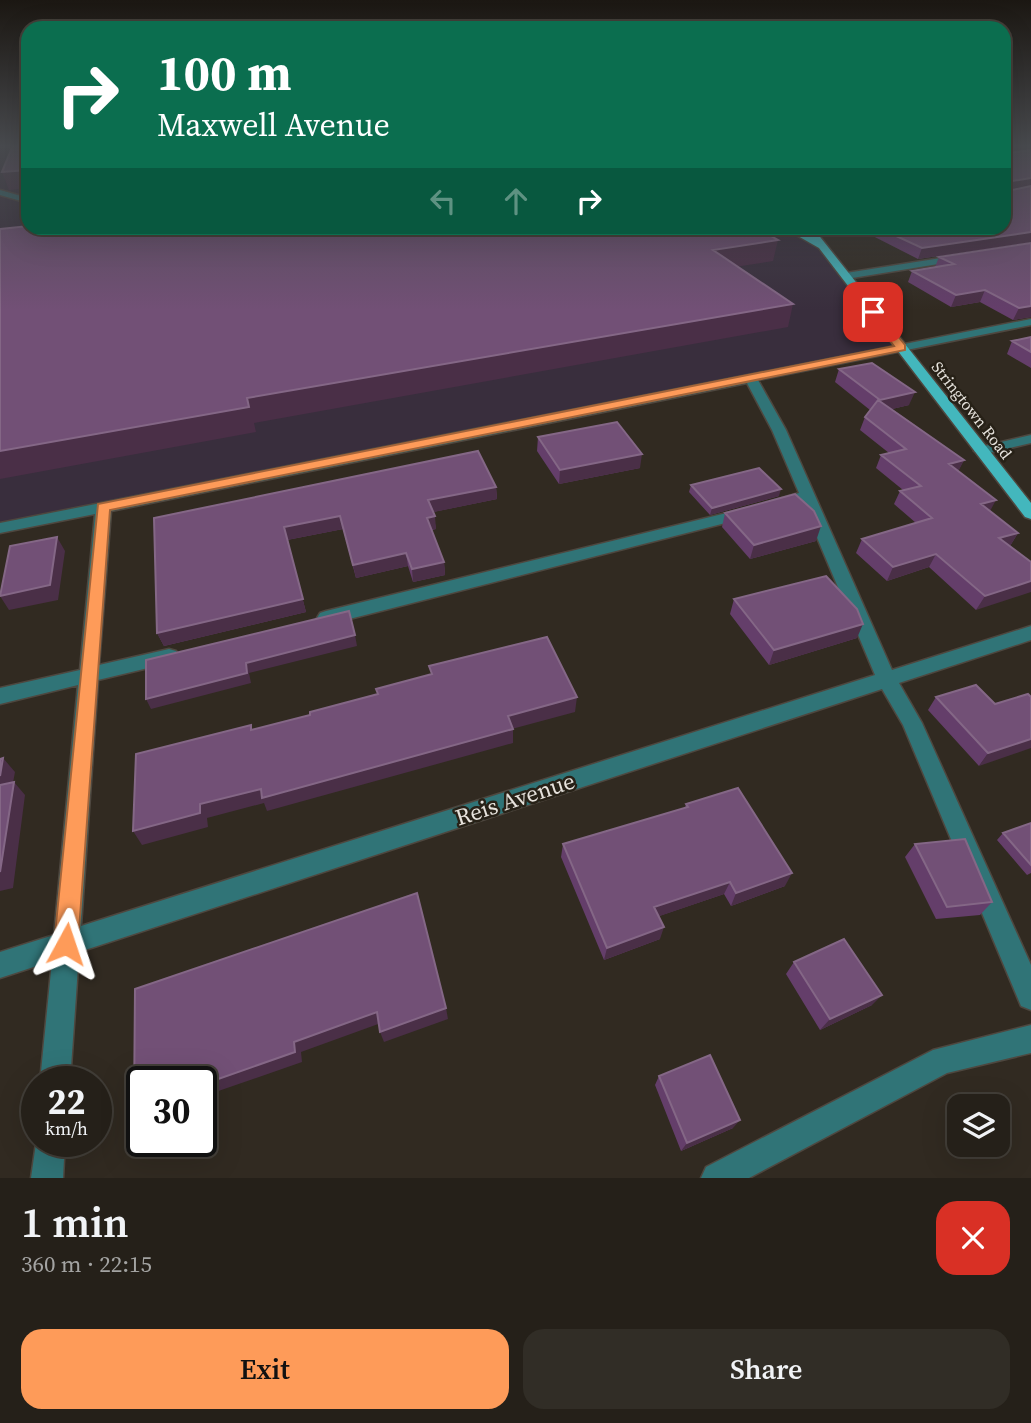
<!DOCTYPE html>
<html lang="en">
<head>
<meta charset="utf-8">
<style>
  :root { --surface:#252019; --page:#312d26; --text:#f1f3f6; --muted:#a3a3a2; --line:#423e38; --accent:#fe9b59 }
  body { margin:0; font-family:"Source Serif 4",serif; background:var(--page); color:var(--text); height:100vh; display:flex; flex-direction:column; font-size:26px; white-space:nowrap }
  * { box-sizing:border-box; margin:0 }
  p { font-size:23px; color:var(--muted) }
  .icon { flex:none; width:38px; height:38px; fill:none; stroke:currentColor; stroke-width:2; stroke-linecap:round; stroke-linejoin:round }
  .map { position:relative; height:1178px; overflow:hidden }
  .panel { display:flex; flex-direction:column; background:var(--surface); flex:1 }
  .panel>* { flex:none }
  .banner { position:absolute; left:21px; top:21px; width:990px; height:214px; border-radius:21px; box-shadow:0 7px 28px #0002,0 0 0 2px var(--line); background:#0b6e4f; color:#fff; overflow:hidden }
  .tools { position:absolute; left:947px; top:1094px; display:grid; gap:14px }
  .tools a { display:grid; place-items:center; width:63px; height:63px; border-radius:14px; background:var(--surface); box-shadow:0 7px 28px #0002,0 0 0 2px var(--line); font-size:35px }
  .speed { position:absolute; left:21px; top:1066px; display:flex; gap:14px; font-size:35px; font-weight:700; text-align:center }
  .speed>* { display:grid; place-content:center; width:91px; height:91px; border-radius:50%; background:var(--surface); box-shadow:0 7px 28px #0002,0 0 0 2px var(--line); line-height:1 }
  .speed small { font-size:18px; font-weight:400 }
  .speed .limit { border:4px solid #111; border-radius:10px; background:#fff; color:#111 }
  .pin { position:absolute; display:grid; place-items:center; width:60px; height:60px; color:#fff; margin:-30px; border-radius:14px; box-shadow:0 4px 10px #0006 }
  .me { position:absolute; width:77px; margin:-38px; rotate:5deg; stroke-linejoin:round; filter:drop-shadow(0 0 5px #0008) }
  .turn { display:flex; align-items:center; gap:24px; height:147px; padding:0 21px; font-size:32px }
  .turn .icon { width:91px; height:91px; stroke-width:2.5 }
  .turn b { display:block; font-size:49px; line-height:60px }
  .lanes { display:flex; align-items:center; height:66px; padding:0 21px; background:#0003; justify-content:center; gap:35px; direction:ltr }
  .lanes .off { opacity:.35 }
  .round { display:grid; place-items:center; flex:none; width:74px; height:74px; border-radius:21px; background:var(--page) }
  .headline { display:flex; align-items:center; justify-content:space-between; height:119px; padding:0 21px }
  h1 { font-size:42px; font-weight:600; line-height:52px }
  .primary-button { display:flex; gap:14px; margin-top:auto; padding:14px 21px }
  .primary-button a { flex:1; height:80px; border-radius:21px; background:var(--accent); color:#111; font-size:28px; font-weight:600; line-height:80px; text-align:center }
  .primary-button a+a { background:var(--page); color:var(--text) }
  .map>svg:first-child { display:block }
  .industrial { fill:#392e3d }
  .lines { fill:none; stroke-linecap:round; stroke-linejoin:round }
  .minor-casing { stroke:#4e473f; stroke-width:3 }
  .major-casing { stroke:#4e473f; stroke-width:3 }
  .minor { fill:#307477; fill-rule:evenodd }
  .major { fill:#43b7bd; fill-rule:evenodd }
  .wall { fill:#643e6a }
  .shaded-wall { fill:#4a2f47 }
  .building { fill:#725076; stroke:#846786; stroke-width:2 }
  .route { fill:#fe9b59; stroke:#a5653a; stroke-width:2 }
  .labels { text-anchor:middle; stroke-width:5; stroke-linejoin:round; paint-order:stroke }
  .far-street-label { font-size:16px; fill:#e6e2dc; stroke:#272117 }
  .near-street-label { font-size:23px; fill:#e6e2dc; stroke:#272117 }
</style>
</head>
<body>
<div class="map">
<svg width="1031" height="1178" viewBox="0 0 1031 1178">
  <rect width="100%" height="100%" fill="#312a21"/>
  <!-- industrial -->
  <path class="industrial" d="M0,145H28V228H791L825,249L901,348L0,527Z"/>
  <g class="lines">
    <!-- minor casing -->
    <g class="minor-casing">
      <path id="minor" d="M0,190L28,198V203L0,195Z
        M960,255L963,256V260L846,279L841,276L846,273Z
        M1031,319V325L758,380L786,430L892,670L1031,626V640L899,683L922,723L1031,965V1010L1021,1006L903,725L882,689L79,952L70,1082H40L52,961L0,978V952L54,935L78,685L0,704V688L80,670L95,514L0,533V523ZM747,383L772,430L799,493L772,501L769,504L777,509L802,502L875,675L81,926L98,680L169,663L176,661L179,656L176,651L169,649L99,665L111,511Z
        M1031,435V443L981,455L974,451L976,448Z
        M747,508L755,513L753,516L326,625L320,623L317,618L320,613L326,611Z
        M1031,1025V1053L947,1073L749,1178H701L706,1167L933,1050Z
        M37,1136V1141H65L63,1178H31Z"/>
    </g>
    <!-- major casing -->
    <g class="major-casing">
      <path id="major" d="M784,228H794L811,237L805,228H813L1031,503V519L1025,517L819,248Z"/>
    </g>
    <!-- minor -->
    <use href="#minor" class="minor"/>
    <!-- major -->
    <use href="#major" class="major"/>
  </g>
  <!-- wall -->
  <path class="wall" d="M1004,145H1031V242L918,259L863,231L864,228H1004Z
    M1031,243V317L1013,320L980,302L951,307L908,282L912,271L935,267L939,257Z
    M1031,337V368L1007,354L1012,341Z
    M839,369L909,405L892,409L964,460L958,471L990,511L1018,533L1010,546L1031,562L976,610L929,567L887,581L856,553L862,539L916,523L894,504L900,491L903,490L876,468L881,455L889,453L860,430L865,417L870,410L835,382Z
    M538,437L640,468L559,484L537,451Z
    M691,485L779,496L710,515L689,492Z
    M496,487L497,499L433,512L436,529L432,530L444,562L445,575L413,582L408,566L356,578L343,529L287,540L306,612L164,646L157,633L154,518Z
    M725,513L816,541L750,559L722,527Z
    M734,599L857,638L769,665L730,614Z
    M936,697L995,704L1031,697L979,766L928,710Z
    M686,804L785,886L731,906L724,894L659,916L660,939L604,960L561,857L563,844L685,808Z
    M1031,823V873L1027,875L997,840L1003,833Z
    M915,844L992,902L980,915L936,919L905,857Z
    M794,962L872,1005L820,1030L786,974Z
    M659,1076L733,1128L681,1151L655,1085Z"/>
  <!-- shaded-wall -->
  <path class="shaded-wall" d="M1007,145H1031V150L1004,152Z
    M28,170V188L9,190L2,172Z
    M1031,178V187L1004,191L1006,182Z
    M1031,232V242L918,259L922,248Z
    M778,240L773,261L709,271L713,250Z
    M985,290L980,302L951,307L956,295Z
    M793,304L788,327L254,423L256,432L0,479V451L247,398Z
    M1031,306V317L1013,320L1019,308Z
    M915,392L909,405L875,413L880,400Z
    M642,454L640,468L559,484L560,470Z
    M964,460L957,474L949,464Z
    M496,487L497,499L429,513L428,500Z
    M781,489L779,496L710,515L712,508Z
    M996,500L989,513L981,504Z
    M340,516L343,529L287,540L306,612L164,646L157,633L284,527Z
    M435,516L436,529L428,530L427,518Z
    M821,526L816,541L750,559L754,545Z
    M1018,533L1010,546L999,538Z
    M57,537L65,551L58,600L9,610L0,596Z
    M406,553L408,566L356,578L353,565Z
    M936,554L929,567L887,581L893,567Z
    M444,562L445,575L413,582L412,569Z
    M1031,581V592L976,610L985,596Z
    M863,624L857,638L769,665L774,650Z
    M355,635L357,646L249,673L251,683L151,709L146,699L246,663Z
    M577,697L575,712L508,730V716Z
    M513,729V743L267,811L264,803L207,818L208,827L142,845L133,831L200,804L261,789Z
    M1031,739V748L979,766L988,753Z
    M3,758L15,772L10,799L0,787V776Z
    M14,782L25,795L13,888L0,891V872Z
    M792,873L785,886L731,906L736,893Z
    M730,882L724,894L651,919L654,907Z
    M664,927L660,939L604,960L607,948Z
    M882,995L872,1005L820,1030L830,1019Z
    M446,1008L448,1019L384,1042L380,1032Z
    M377,1012L381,1023L301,1052L302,1062L201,1097V1085L294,1042Z
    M142,1106V1114L134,1108Z
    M740,1120L733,1128L681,1151L687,1143Z"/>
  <!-- building -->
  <path class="building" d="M13,145H28V170L2,172Z
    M1004,145H1007L1005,150L1008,153L1031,150V178L1006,182L1005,188L1008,191L1031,186V232L922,248L879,228H1004Z
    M28,226V228H757L778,240L713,250L793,304L247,398L249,407L0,451V229Z
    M1031,243V306L1019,308L985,290L956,295L912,271L954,264L939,257Z
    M1031,337V352L1012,341Z
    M872,363L915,392L880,400L839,369Z
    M878,400L964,460L949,464L996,500L981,504L1018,533L999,538L1031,562V581L985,596L936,554L893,567L862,539L932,518L900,491L921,486L881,455L906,449L865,417Z
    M617,422L642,454L560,470L538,437Z
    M478,451L496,487L428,500L435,516L427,518L444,562L412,569L406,553L353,565L340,516L284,527L303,599L157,633L154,518Z
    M759,468L781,489L712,508L691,485Z
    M795,494L814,511L821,526L754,545L725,513Z
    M57,537L50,585L0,596L10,546Z
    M826,576L857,609L863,624L774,650L734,599Z
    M349,611L355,635L246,663L247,673L146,699V660Z
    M547,637L577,697L508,716L513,729L262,798L261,789L200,804V813L133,831L136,754L251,725V730L310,715V712L378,694L376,689L432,674L429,666Z
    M976,685L995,704L1028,694L1031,697V739L988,753L936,697Z
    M3,758L0,776V759Z
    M14,782L0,872V785Z
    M738,788L792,873L736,893L730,882L654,907L664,927L607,948L563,844L688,807L686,804Z
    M1031,823V865L1003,833Z
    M965,839L992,902L947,907L915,844Z
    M417,893L446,1008L380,1032L377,1012L294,1042L295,1052L201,1085V1082H142V1106L134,1108L135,989Z
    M844,939L882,995L830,1019L794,962Z
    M710,1055L740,1120L687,1143L659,1076Z"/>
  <!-- sky -->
  <linearGradient id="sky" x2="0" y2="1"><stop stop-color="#1b1712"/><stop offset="0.47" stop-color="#484a4e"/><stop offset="1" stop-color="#484a4e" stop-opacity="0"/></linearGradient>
  <rect width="1031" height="310" fill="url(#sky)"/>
  <!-- route -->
  <path class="route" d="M870,310H877L905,345V350L110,510L78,944L74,952L66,956L58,952L54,944L98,504L894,346L868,312Z"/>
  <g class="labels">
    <!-- far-street labels -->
    <g class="far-street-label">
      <text transform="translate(972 410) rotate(52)" y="6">Stringtown Road</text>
    </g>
    <!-- near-street labels -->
    <g class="near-street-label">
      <text transform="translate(515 799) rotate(-18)" y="8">Reis Avenue</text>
    </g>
  </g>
</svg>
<div class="tools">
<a><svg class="icon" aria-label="layers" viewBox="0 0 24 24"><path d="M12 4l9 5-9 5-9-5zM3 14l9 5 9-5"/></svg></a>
</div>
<div class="speed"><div>22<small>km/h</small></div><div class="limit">30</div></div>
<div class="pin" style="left:873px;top:312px;background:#d93025"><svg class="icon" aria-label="arrive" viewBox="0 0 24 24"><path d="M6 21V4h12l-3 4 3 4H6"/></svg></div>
<svg class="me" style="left:66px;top:944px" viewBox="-20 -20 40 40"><path d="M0-17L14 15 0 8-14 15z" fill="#fe9b59" stroke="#fff" stroke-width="4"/></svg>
<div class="banner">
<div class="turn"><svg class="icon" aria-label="right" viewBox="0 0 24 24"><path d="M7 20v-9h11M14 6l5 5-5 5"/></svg><div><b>100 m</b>Maxwell Avenue</div></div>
<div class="lanes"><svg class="icon off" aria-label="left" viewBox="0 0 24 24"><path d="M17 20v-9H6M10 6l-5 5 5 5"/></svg><svg class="icon off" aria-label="ahead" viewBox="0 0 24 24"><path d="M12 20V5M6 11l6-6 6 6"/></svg><svg class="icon" aria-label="right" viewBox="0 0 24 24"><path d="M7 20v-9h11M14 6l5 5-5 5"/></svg></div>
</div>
</div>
<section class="panel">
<div class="headline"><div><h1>1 min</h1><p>360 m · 22:15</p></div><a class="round" style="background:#d93025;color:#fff"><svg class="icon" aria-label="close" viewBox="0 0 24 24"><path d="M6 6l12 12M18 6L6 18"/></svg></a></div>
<div class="primary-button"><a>Exit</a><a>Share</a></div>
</section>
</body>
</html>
